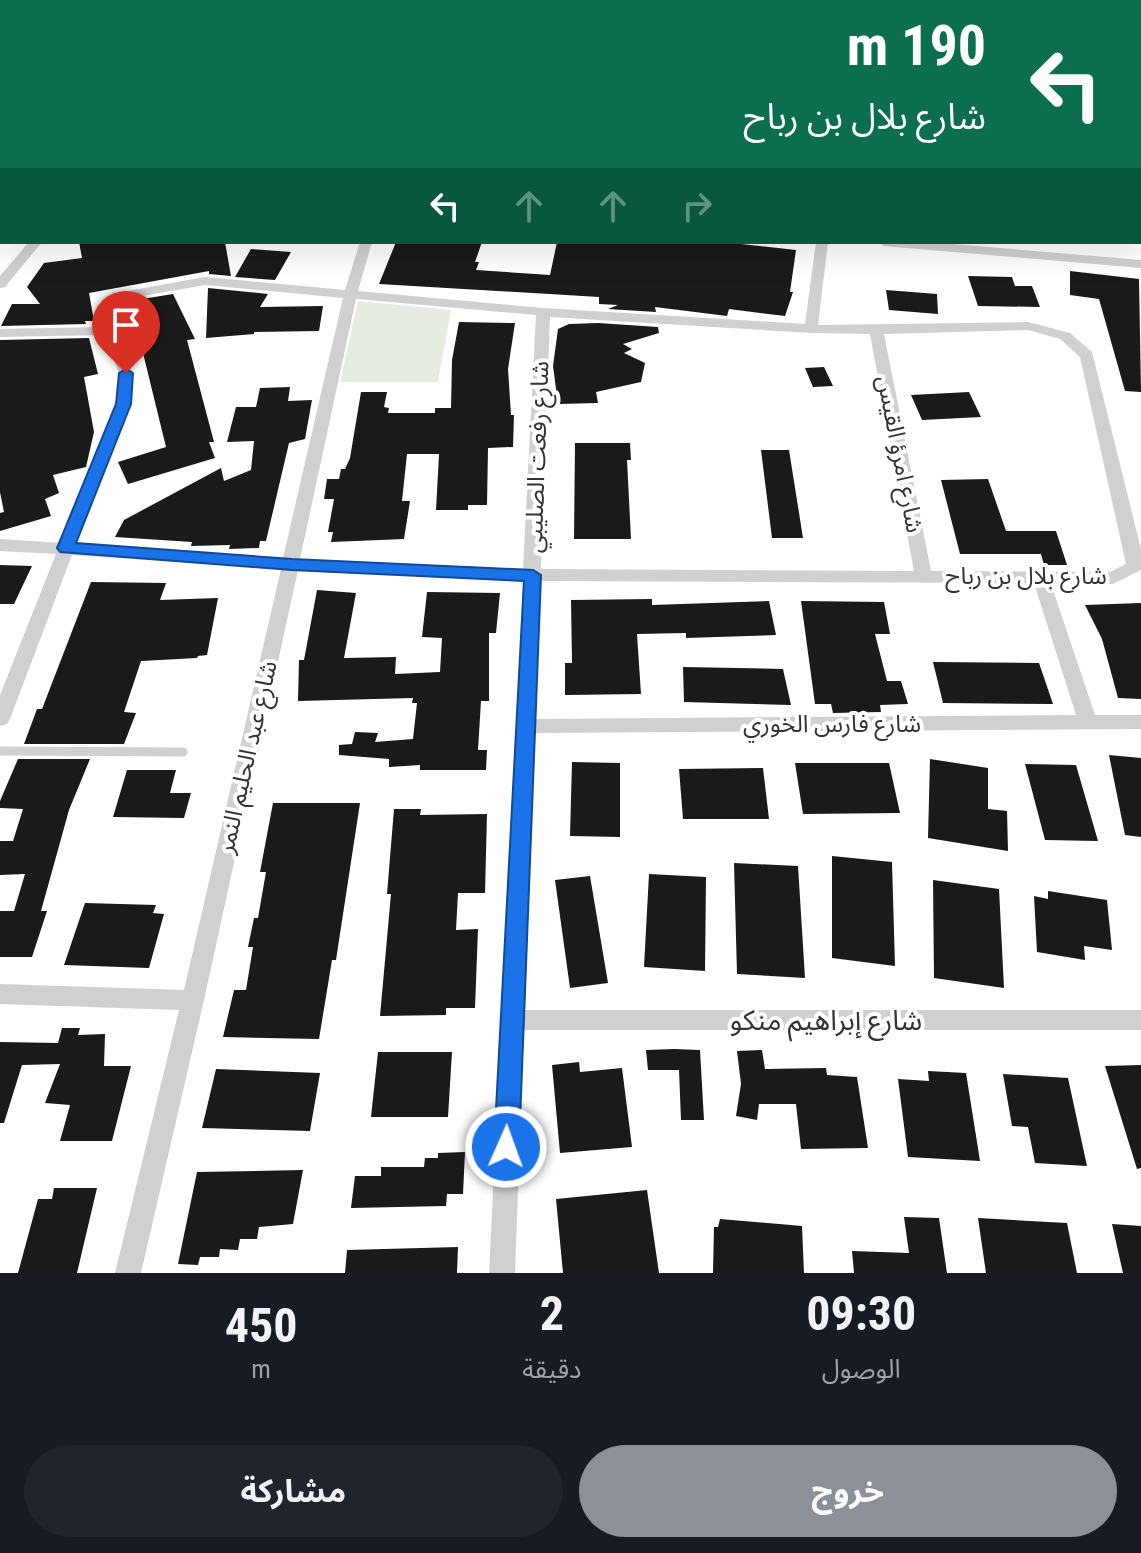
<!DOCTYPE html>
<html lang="ar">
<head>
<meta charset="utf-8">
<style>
  :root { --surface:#171b24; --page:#20242c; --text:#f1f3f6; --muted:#9ea1a6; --accent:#8c9099 }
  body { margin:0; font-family:"Roboto Condensed","Noto Sans Arabic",sans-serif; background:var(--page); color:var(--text); direction:rtl; height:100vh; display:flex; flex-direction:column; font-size:30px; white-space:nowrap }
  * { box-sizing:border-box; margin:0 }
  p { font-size:26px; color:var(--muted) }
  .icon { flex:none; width:44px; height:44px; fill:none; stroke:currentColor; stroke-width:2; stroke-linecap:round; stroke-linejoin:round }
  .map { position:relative; height:1273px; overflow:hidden; direction:ltr }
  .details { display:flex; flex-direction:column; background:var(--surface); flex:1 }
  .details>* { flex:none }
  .top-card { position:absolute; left:0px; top:0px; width:1142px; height:244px; box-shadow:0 8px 32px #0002; direction:rtl; background:#0b6e4f; color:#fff; overflow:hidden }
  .pin { position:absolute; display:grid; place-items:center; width:68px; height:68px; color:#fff; margin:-82px -34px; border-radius:50% 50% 50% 0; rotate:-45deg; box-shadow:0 0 8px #0007 }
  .pin .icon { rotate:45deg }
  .me { position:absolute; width:88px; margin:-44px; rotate:2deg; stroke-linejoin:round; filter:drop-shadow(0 0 6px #0008) }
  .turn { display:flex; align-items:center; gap:28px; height:168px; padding:0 24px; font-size:36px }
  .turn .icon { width:104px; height:104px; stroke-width:2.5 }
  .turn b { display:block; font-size:56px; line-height:68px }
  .lanes { display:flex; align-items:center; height:76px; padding:0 24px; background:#0003; justify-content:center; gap:40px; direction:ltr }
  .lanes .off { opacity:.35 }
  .eta { display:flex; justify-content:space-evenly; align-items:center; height:136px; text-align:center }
  .eta b { font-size:48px; font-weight:700; line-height:56px }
  .action { display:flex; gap:16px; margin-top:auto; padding:16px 24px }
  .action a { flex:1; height:92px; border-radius:48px; background:var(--accent); color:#fff; font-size:32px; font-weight:700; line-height:92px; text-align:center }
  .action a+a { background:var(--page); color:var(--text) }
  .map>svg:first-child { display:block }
  .green { fill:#e6ecdf }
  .building { fill:#1a1a1a }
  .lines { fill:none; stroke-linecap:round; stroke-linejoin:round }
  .service-far1 { stroke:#d0d0d0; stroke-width:5 }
  .service { stroke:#d0d0d0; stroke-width:9 }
  .minor { fill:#d0d0d0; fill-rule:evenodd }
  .secondary { fill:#bdbdbd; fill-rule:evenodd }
  .route { fill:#1a73e8; stroke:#114b97; stroke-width:2 }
  .labels { text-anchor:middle; stroke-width:8; stroke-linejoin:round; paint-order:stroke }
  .street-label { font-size:24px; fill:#333; stroke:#fff }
  .near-street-label { font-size:28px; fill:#333; stroke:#fff }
</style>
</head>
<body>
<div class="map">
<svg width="1141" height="1273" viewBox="0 0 1141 1273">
  <rect width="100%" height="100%" fill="#fff"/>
  <!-- green -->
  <path class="green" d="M358,301L451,310L438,382H340Z"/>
  <!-- building -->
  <path class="building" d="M79,242H225L231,276L209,274V271L89,293L94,321H85L86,324L1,326L12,304H40L27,287L44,263L82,258Z
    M396,242H482L475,262H479L476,270L550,275L557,242H723L796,250L790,292H793L785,316L729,309L727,316L655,307L656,312L608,309L618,305L599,304V297L379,284Z
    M251,249L291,252L275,280L235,277Z
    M1070,271L1139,279L1141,392L1125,391L1099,299L1070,295Z
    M968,276L1012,277L1015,286H1032L1040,307L978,306Z
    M208,288L268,294L260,307L323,306L319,331L254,332V334L206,338Z
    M886,290L937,294L938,314L889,310Z
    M173,294L195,339L187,340L214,442H209L215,458L128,484L118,462L166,447L142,349L150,347L130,301Z
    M459,322L515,323L508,369L511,415H514L513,447L488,448L487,505H468V510H436L439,454H407L402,501H410L404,539L331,542L333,532H328L334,499H324L327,479H339L341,469H345L350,458L361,392H387L384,407L389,408L388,413H435V408H451L452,360Z
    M598,323L658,327L659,333L623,344L632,349L624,353L645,363L641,382L596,392L598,403L558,404L553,366L558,329L569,324Z
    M89,338L98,374L84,377L94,432L86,467L53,475L59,493L45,499L51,516L0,531V513L4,512L0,492V340Z
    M824,367L833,386L813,387L805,368Z
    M290,387L288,401L312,400L305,439L289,443L266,541H260L259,548L229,549L230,545L191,546L192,542L115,537L124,520L221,468L224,481L251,470L254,441L227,442L236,407H256L260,388Z
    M969,392L981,417L922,420L911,395Z
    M575,443H630L631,460H627L631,539H574Z
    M761,450H789L803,538H772Z
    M988,479L1006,531H1056L1067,565H1044L1041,554H960L941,480Z
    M0,565L32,566L14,604H0Z
    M91,582L166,583L160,600L218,598L207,655L198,656L197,658L141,661L124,712L136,713L124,744H24L37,709H42Z
    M317,590L356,593L344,658L396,657L395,674L440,672L442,638L422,637L427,592L500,593L496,633H489V701H481L478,750H487L486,770H420V765L389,767V759L339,755V745L352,744L355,732L378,733L375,742L413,739L417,703H412L413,698L298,701L299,660H304Z
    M652,599V605L769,601L776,635L686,638V633L637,634L641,694L565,695V663H572L571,600Z
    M801,601L884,602L890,634H875L887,681H901L908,704L880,705L881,712L833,713L831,704H815Z
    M1141,603V699L1118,698L1102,639L1085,605Z
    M933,662L1039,663L1053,704L943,703Z
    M683,667L783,669L791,705L684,702Z
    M1109,755L1141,758V837L1125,835Z
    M18,759H90L69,810L41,911H47L32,957H0V911H14L25,874L0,875V841H13L23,809L0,808V801Z
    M930,759L988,768V809L1007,811L1008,851L928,838Z
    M572,762L620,763V837L570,836Z
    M795,763H889L900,813L803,814Z
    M1025,764L1076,765L1098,841L1045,840Z
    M763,768L769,819H683L679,769Z
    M127,770H176L170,793H191L184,818L113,817Z
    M273,803H360L336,960H332L319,1039L223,1037L234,990H246L253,947H248L254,918H258L266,872H260Z
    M394,809H421L420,815L487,814L485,893H458L456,930L478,929L475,1008H446V1015L380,1016L391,894H387Z
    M832,856L892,862L895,966L832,958Z
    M734,863L798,866L805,978L737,974Z
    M649,874L706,877L705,971L644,967Z
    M590,876L608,983L570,988L555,880Z
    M933,880L999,889L1004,988L934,978Z
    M1048,891L1107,900L1112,950L1084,946L1085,960L1037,952L1034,896L1048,899Z
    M85,903L156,905L153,913L164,914L149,968L64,965Z
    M62,1028H80L78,1035L105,1034L104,1066H131L112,1141H60L70,1105L45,1103L60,1064L22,1065L4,1123H0V1042L58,1043Z
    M674,1049L700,1050L704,1120H681L679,1070H648L646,1050Z
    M762,1050L765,1069L826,1068L827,1075L857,1077L868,1148L801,1149L796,1104H759L757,1120L736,1116L741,1084L737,1051Z
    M378,1052H452L448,1117H371Z
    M579,1062L580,1072L622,1068L632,1147L560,1153L552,1065Z
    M1141,1065V1168L1137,1169L1105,1066Z
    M216,1069L320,1073L310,1131L202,1128Z
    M928,1071L966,1073L980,1161L908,1157L898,1079L929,1081Z
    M1003,1074L1068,1078L1087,1166L1035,1163L1028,1127L1012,1126Z
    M465,1152L463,1194H447L446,1206L351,1208L355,1176H381V1167H424L425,1158H438V1153Z
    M303,1170L293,1224L259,1227L257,1239H240L238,1250L220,1249L219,1257H200L198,1265L178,1264L197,1172Z
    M54,1188H97L77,1273H18L38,1199H52Z
    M647,1190L659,1273H563L556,1199Z
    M904,1217L939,1218L947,1273H854L852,1251L909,1253Z
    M978,1218L1067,1223L1077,1273H986Z
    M720,1219L802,1226L804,1273H713L714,1227H718Z
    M1112,1224L1141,1226V1273H1123Z
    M458,1247L457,1273H345L347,1250Z"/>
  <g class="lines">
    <!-- service-far1 -->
    <path class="service-far1" d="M10,2L14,0"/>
    <!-- service -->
    <path class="service" d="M0,751L183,752"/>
    <!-- minor -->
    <path class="minor" d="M210,0H222L224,2H212Z
      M665,0H679L681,2H667Z
      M899,0H914L916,2H901Z
      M1140,63H1141V69H1140Z
      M0,131H2V137H0Z
      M1140,179H1141V187H1140Z
      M0,207H2V215H0Z
      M29,242H42L5,287L0,288V276Z
      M360,242H372L358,291L543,308L805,324L816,242H828L818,325L1028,322L1070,333L1092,352L1141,549V570L1113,584H1051L1095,715H1141V729L535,733L525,1010H1141V1030H524L515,1273H489L523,580L298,570L204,1000L141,1273H115L179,1010L0,1004V984L184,990L281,569L72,555L10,719L7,724L0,726V695L56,554L0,551V539L60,543L116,404L119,373L104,335L0,337V329L101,327L96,315L104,300L116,293L205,277L345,290ZM205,285L343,298L283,558L77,544L130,404L133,373L110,315L115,305L125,299ZM356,299L536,315L523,569L300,559ZM550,317L811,333L870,334L914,571L541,569ZM1028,330L1060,339L1080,357L1126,564L1110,572L931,571L884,334ZM540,581L1034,583L1076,715L535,719Z
      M878,242H929L1141,260V268L884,246Z"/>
    <!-- secondary -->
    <path class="secondary" d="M20,0H38L19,2Z"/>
  </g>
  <!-- route -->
  <path class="route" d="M126,369L133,373L131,404L76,543L292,559L533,570L541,575L519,1147L515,1155L506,1159L497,1155L494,1147L524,581L292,570L60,552L57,548L116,404L119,373Z"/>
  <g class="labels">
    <!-- street labels -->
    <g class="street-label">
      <text transform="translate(900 454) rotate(79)" y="8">شارع امرؤ القيس</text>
      <text transform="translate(537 457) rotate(-88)" y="8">شارع رفعت الصليبي</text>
      <text x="1026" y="584">شارع بلال بن رباح</text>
      <text x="832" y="732">شارع فارس الخوري</text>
      <text transform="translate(247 757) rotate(-77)" y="8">شارع عبد الحليم النمر</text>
    </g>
    <!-- near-street labels -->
    <g class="near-street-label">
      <text x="826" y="1030">شارع إبراهيم منكو</text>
    </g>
  </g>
</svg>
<div class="pin" style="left:126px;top:373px;background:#d93025"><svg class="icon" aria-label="arrive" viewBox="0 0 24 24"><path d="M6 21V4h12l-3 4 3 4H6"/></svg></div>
<svg class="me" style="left:506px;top:1147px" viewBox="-20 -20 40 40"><circle r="17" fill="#1a73e8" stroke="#fff" stroke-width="3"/><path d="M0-11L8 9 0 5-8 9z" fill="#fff"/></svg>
<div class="top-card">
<div class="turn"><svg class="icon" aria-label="left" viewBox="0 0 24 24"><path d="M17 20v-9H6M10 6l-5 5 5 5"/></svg><div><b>190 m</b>شارع بلال بن رباح</div></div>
<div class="lanes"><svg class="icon" aria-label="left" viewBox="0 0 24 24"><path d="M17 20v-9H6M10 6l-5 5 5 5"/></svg><svg class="icon off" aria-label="ahead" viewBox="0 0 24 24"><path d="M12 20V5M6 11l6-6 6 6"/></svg><svg class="icon off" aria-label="ahead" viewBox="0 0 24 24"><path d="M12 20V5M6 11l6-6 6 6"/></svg><svg class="icon off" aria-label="right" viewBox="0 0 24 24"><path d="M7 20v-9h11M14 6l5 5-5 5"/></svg></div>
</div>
</div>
<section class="details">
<div class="eta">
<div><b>09:30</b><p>الوصول</p></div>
<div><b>2</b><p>دقيقة</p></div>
<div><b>450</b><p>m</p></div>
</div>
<div class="action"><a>خروج</a><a>مشاركة</a></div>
</section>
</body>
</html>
